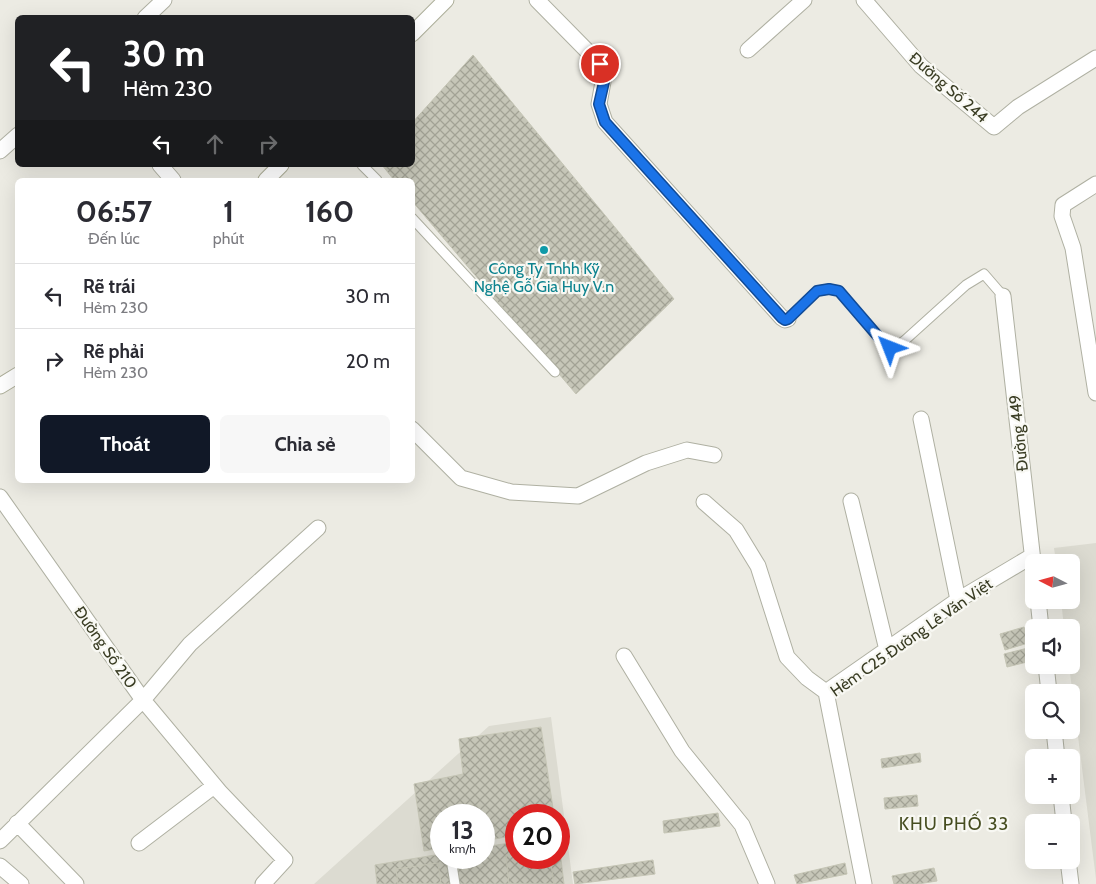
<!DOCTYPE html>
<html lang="vi">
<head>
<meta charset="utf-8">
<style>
  :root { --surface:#fff; --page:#f7f7f7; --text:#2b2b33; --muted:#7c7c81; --line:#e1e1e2; --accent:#111827 }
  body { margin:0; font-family:Cabin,sans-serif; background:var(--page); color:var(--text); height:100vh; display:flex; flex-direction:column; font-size:19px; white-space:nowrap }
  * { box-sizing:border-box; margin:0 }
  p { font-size:16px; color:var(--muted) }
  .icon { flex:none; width:28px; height:28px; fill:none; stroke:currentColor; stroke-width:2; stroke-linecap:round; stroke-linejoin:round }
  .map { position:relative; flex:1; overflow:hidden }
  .drawer { position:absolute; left:15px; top:178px; width:400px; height:305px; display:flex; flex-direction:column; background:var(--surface); border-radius:8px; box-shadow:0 5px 20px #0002 }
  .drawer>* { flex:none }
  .guide { position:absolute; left:15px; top:15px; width:400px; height:152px; border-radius:8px; box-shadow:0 5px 20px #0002; background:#202124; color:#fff; overflow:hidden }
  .needle { width:32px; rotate:276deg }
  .buttons { position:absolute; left:1025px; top:554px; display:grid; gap:10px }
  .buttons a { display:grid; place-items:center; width:55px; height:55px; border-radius:8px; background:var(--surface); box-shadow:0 5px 20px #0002; font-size:25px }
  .speed { position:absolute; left:430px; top:804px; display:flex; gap:10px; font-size:25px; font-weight:700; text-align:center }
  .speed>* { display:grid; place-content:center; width:65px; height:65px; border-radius:50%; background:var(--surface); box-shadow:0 5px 20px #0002; line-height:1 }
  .speed small { font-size:12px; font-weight:400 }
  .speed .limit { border:8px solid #d22; background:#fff; color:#111 }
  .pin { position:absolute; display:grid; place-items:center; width:42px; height:42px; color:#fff; margin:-21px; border:2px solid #fff; border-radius:50%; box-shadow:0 1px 5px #0007 }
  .me { position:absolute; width:55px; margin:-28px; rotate:315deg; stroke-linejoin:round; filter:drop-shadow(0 0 4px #0008) }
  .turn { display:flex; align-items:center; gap:18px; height:105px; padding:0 25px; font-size:22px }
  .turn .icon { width:65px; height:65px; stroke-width:2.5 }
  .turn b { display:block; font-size:35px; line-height:42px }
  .lanes { display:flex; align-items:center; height:48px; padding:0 25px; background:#0003; justify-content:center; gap:25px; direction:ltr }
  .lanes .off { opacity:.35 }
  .eta { display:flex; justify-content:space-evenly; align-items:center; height:85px; text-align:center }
  .eta b { font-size:30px; font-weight:800; line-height:35px }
  .primary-button { display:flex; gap:10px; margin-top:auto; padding:10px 25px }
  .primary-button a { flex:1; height:58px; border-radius:8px; background:var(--accent); color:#fff; font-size:20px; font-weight:800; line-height:58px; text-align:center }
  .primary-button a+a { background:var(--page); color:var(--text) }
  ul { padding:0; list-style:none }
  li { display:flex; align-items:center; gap:15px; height:65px; padding:0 25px; border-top:1px solid var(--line) }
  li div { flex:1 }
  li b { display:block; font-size:19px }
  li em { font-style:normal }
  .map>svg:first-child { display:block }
  .built { fill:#dcdbd1; fill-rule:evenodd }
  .building { fill:url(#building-cross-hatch); stroke:#c5c5b5 }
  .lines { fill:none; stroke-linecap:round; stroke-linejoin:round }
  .lane-casing { stroke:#afb0a2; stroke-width:11 }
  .street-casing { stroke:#afb0a2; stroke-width:17 }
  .secondary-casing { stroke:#adae99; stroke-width:17 }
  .lane { stroke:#fff; stroke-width:9 }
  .street { stroke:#fff; stroke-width:15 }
  .secondary { stroke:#fff; stroke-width:15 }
  .route-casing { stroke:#114b97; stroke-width:12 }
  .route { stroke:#1a73e8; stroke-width:9 }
  .culture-dot { fill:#0f9aa8; stroke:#f8f8f3; stroke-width:2 }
  .labels { text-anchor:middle; stroke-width:4.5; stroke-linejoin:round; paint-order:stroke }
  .street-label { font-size:16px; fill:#393c23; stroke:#f8f8f3 }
  .culture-label { font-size:16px; fill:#0d838f; stroke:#f8f8f3 }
  .neighbourhood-label { font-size:18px; letter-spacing:1px; fill:#464d20; stroke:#f8f8f3 }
</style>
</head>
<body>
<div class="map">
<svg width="1096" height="884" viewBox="0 0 1096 884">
  <defs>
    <pattern id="building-cross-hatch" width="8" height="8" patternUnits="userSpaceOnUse" patternTransform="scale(1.25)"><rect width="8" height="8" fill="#c6c6b8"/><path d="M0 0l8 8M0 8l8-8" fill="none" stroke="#a2a295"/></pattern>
  </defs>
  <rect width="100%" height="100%" fill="#ecebe3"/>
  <!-- built -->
  <path class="built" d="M1096,543V879L1069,665H1071V628L1064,627L1061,600H1071V562H1056L1054,548Z
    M551,717L573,884H314L489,726ZM441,815H484V858H441ZM516,815H559V858H516Z"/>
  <!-- building -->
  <path class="building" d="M473,55L674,299L576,394L412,201V180H394L382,165H412V123Z
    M1024,627L1028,643L1005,650L1000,634Z
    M1028,648L1031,661L1007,667L1004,654Z
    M541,727L554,815H516V835L484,841V815H441V848L424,851L414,784L463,774L459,739Z
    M920,753L921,762L882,768L881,759Z
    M917,795L918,806L885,809L884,798Z
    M718,813L720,826L664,833L663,821Z
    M516,842V858H559V843L564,884H377L375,865L441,854V858H484V847Z
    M516,854V858H550L554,884H509L506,855Z
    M653,860L655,874L575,884L573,872Z
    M438,863L441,884H398L396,869Z
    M845,863L847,874L797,884L794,875Z
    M934,868L937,881L918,884H894L892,876Z"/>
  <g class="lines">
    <!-- lane casing -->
    <g class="lane-casing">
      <path id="lane" d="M362,165L377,180
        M412,218L555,372
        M788,319L817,291L829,289L839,291L882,341L890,348L897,346L904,341L966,285L984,274L1003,296
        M452,865L455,884"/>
    </g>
    <!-- street casing -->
    <g class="street-casing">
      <path id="street" d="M537,0L600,64L603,82L599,104L605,122L782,318L785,320L788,319
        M864,0L921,66L994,127L1018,107L1096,58
        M145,18L164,0
        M748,50L804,0
        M0,151L18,135
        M160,165L173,180
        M1096,184L1063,205L1062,216L1073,248L1096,393
        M1003,296L1034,570
        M921,419L958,600
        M412,429L461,478L511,492L578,496L646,463L687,450L714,455
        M0,497L143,700L219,791
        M851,501L887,650
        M704,502L736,530L758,566L787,657L807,678L826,692
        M1038,600L1041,628
        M624,656L682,751L742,825L767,884
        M1046,665L1049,692
        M1054,730L1057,758
        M1061,795L1064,822
        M17,823L76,884
        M0,841L143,700L190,644L318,528
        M139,843L214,786L285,860L263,884
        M1068,860L1071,884
        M0,866L21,884
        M864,884L826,692L958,600L1032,556"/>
    </g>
    <!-- secondary casing -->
    <g class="secondary-casing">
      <path id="secondary" d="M412,34L446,0
        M266,180L281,165
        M0,386L18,375"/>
    </g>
    <!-- lane -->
    <use href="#lane" class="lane"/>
    <!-- street -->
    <use href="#street" class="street"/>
    <!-- secondary -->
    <use href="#secondary" class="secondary"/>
  </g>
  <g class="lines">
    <!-- route casing -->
    <g class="route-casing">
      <path id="route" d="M600,64L604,82L599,104L605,122L782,318L785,320L788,319L817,291L829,289L839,291L882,341L890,348"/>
    </g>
    <!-- route -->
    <use href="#route" class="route"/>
  </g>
  <!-- markers -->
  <circle class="culture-dot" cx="544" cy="250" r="5"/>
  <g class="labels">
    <!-- street labels -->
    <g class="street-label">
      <text transform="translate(949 87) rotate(41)" y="6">Đường Số 244</text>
      <text transform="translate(1018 433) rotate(-96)" y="6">Đường 449</text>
      <text transform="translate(911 637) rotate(-35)" y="6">Hẻm C25 Đường Lê Văn Việt</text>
      <text transform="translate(106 647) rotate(55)" y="6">Đường Số 210</text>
    </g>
    <!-- culture labels -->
    <g class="culture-label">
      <text x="544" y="274">Công Ty Tnhh Kỹ<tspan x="544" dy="18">Nghệ Gỗ Gia Huy V.n</tspan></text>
    </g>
    <!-- neighbourhood labels -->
    <g class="neighbourhood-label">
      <text x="954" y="830">KHU PHỐ 33</text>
    </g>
  </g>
</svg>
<div class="buttons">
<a><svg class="needle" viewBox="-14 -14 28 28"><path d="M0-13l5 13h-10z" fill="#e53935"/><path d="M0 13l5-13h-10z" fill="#7c7c81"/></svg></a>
<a><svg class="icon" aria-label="sound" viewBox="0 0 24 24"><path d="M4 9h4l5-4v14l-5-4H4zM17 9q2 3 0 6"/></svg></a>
<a><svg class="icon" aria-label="search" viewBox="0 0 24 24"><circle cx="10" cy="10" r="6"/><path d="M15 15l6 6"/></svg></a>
<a>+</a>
<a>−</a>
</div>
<div class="speed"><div>13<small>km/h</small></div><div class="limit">20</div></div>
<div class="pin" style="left:600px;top:64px;background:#d93025"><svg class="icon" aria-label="arrive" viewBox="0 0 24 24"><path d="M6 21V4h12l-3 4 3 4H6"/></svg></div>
<svg class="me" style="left:890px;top:348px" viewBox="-20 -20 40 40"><path d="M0-17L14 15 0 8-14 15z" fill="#1a73e8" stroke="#fff" stroke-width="4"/></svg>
<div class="guide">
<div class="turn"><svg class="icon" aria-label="left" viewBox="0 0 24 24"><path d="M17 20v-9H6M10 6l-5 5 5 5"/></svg><div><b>30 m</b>Hẻm 230</div></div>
<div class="lanes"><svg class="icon" aria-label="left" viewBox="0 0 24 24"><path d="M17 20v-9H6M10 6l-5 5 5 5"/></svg><svg class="icon off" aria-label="ahead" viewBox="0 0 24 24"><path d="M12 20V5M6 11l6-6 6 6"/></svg><svg class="icon off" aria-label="right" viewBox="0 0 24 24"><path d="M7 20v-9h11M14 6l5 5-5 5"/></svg></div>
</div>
<section class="drawer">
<div class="eta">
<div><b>06:57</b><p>Đến lúc</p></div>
<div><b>1</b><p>phút</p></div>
<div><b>160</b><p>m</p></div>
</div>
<ul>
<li><svg class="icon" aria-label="left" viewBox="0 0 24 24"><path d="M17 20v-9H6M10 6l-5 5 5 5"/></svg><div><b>Rẽ trái</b><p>Hẻm 230</p></div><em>30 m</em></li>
<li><svg class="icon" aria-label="right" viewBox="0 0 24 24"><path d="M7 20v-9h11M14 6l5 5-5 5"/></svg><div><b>Rẽ phải</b><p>Hẻm 230</p></div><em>20 m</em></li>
</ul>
<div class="primary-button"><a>Thoát</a><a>Chia sẻ</a></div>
</section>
</div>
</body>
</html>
